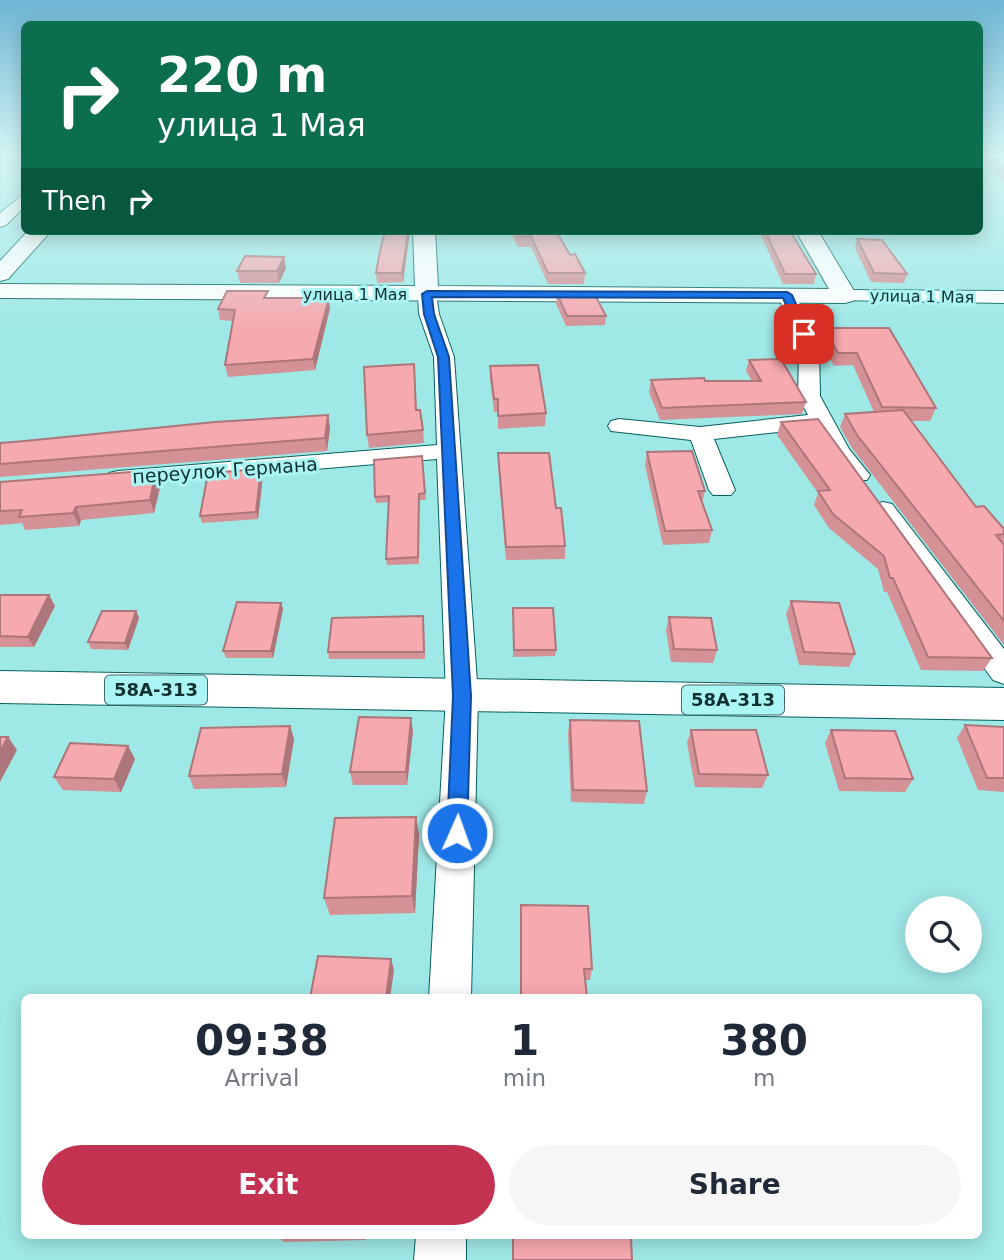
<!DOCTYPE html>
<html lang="en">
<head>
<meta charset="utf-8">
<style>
  :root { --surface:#fff; --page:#f6f6f7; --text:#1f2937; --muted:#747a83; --accent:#c33351 }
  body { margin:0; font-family:"DejaVu Sans",sans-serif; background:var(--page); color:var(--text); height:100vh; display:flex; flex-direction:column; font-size:26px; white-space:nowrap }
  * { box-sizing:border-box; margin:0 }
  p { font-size:23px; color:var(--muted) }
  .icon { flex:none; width:38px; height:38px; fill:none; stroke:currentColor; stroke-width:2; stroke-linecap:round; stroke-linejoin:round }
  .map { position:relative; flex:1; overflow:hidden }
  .panel { position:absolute; left:21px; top:994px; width:961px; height:245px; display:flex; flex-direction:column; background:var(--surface); border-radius:10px; box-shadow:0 4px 18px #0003 }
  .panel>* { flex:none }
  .top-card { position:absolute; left:21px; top:21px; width:962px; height:214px; border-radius:10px; box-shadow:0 4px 18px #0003; background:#0b6e4f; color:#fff; overflow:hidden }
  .controls { position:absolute; left:905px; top:896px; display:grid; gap:14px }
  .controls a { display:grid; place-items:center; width:77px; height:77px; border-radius:50%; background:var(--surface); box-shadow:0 4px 18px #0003; font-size:35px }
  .pin { position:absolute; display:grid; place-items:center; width:60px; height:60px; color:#fff; margin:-30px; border-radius:14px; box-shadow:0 4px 10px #0006 }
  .me { position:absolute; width:77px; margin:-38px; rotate:2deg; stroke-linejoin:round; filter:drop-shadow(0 0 5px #0008) }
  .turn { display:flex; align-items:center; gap:24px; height:147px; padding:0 21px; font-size:32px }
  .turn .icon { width:91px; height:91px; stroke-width:2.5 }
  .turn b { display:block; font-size:49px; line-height:60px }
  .then { display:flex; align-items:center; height:66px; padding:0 21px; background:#0003; gap:14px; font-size:26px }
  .eta { display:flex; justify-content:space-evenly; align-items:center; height:119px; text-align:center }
  .eta b { font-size:42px; font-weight:700; line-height:49px }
  .button { display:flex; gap:14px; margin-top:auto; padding:14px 21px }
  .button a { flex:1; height:80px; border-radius:42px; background:var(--accent); color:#fff; font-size:28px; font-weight:700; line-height:80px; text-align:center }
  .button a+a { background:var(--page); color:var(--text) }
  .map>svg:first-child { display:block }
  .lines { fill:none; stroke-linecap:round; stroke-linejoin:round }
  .minor-casing { stroke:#07605f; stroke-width:2 }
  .major-casing { stroke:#07605f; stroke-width:2 }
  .highway-casing { stroke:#07605f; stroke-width:2 }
  .minor { fill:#fff; fill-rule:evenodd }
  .major { fill:#fff; fill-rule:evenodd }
  .highway { fill:#fff; fill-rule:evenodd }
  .wall { fill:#d49196 }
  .shaded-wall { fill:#ac767a }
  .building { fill:#f6a9af; stroke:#ac767a; stroke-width:2 }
  .route { fill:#1a73e8; stroke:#114b97; stroke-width:2 }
  .labels { text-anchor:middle; stroke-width:6; stroke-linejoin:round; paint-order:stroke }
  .far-street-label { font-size:16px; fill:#113030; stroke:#abf6f4 }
  .shield { fill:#abf6f4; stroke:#3f6b6b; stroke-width:2 }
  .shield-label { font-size:18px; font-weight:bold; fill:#113030 }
  .street-label { font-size:19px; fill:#113030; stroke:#abf6f4 }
</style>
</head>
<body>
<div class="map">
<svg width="1004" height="1260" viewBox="0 0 1004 1260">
  <rect width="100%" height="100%" fill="#9ee8e6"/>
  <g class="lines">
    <!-- minor casing -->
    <g class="minor-casing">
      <path id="minor" d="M24,194V207L6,225L0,227V213Z
        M427,288L436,294L439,314L454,357L478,696L471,998H429L446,696L437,459L118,485L109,483L106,478L109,473L118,471L437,445L434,357L419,314L418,294Z
        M787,289L796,295L819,349L820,396L849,449L870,475L867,480H849L827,451L815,428L714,439L735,490L731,495H713L709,490L691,440L611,431L608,426L611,421L619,419L700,427L808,415L798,396L799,349L778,295Z
        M845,290L1004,291V303L838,300L836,296Z
        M883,502L892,504L1004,649V684L993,680L870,510L874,504Z
        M416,1236H466V1260H414Z"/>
    </g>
    <!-- major casing -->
    <g class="major-casing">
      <path id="major" d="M413,231H435L438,286L829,289L796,231H818L857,296L853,301L845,303L0,298V284L415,286Z
        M0,671L1004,688V720L0,703Z"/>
    </g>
    <!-- highway casing -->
    <g class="highway-casing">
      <path id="highway" d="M28,231H51L8,279L0,281V261Z"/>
    </g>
    <!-- minor -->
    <use href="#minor" class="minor"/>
    <!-- major -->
    <use href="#major" class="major"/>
    <!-- highway -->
    <use href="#highway" class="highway"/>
  </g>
  <!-- wall -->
  <path class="wall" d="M980,155H1004V182L980,161Z
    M410,231L403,282L377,283L376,273Z
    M510,231H556L570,255L585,273L584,284H548L531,247H518Z
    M759,231H790L816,274L814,284H783Z
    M857,239L907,274L904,283L871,282L855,248Z
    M284,257L286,268L279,283H240L237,271Z
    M557,294L606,316L605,325L566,326L556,304Z
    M269,298L330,308L315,370L228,377L225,365L233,321L220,320L218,309Z
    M824,328L936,408L930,421H910L976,507L1004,529V541L1003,543L1004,545V645L852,448L840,427L845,414L874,412L853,365L834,366L820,341Z
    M749,360L806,402L802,414L660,420L649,392L651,380L752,381L746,371Z
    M490,366L546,413L545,426L498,429V412H494L490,379Z
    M416,410L423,430L424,443L369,448L367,435Z
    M328,415L330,428L327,451L0,477V443Z
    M781,422L992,658L983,671L921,670L887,592H884L878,569L829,528L814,505L818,493L777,435Z
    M647,452L705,491L702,503L712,530L709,543L663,545L645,465Z
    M498,453L556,508L565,546V559L506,560L498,466Z
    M422,456L426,500H419V564L387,565L386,559L389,502L376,503L375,497Z
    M156,470L161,483L154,513L81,520L79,526L25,530L22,523L0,525V482Z
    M263,475L258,519L202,523L200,516Z
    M0,595H49L55,606L34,647H0Z
    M791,601L855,654L849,667L799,665L786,614Z
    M513,608L556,650L555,656L513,657Z
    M283,609L273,658H226L223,651Z
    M136,611L139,618L128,650L91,649L88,642Z
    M669,617L717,650L713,663L671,662L666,630Z
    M424,623L425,659H329L328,652Z
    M570,720L647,791L644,804L571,802L568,733Z
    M965,725L1004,727V792L978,790L957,738Z
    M290,726L294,739L286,787L194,789L189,776Z
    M691,730L768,775L762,788L695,787L687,743Z
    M831,730L913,779L905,792L839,791L825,743Z
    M413,731L407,785H353L350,772Z
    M128,746L135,759L121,792L63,790L54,777Z
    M416,817L419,835L415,913L330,915L324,898Z
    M521,905L592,969L590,980H585Z
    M277,1236H367L366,1240L284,1242Z"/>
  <!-- shaded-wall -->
  <path class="shaded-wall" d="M408,231H410L403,282L402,273Z
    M284,257L286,268L279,283L277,271Z
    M329,298L330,308L315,370L313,359Z
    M328,415L330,428L327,451L325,438Z
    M261,469L263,475L258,519L256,512Z
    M156,470L161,483L154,513L150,500Z
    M76,507L81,520L79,526L73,513Z
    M49,595L55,606L34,647L28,637Z
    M281,603L283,609L273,658L271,651Z
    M136,611L139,618L128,650L125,643Z
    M411,718L413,731L407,785L406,772Z
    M290,726L294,739L286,787L282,774Z
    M8,737L17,750L0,782V751Z
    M128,746L135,759L121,792L114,779Z
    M416,817L419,835L415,913L412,896Z
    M391,959L394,970L390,998H386Z"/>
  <!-- building -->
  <path class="building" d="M989,155H1004V168Z
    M385,231H408L402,273H376L380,251Z
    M515,231H556L570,255L575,254L585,273H548L531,236L518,237Z
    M765,231H790L816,274H785Z
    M857,239L882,240L907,274L874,273Z
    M245,256L284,257L277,271H237Z
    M227,291H268L264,298H329L313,359L225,365L235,310L218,309Z
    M557,294L595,295L606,316H567Z
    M824,328H889L936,408L882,407L857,353H838Z
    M781,359L806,402L662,408L651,380L704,378L705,381H761L749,360Z
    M414,364L416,410H420L423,430L367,435L364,367Z
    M538,365L546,413L498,416V399H494L490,366Z
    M903,410L976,507L984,506L1004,529V534L996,535L1004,545V621L857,435L845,414Z
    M328,415L325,438L0,464V443L25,441L215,422Z
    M818,419L992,658L928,657L893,578H890L884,556L833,514L818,491L830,490L781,422Z
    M692,451L705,491H698L712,530L665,531L647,452Z
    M498,453H549L556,508H561L565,546L506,547Z
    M422,456L425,493L419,494L418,557L386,559L389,496L375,497L374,460Z
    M261,469L256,512L200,516L208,473Z
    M156,470L150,500L76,507L73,513L19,517L22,510L0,511V482Z
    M0,595H49L28,637L0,636Z
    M791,601L839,603L855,654L804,652Z
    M237,602L281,603L271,651H223Z
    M513,608H553L556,650H514Z
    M102,611H136L125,643L88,642Z
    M423,616L424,652H328L332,618Z
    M669,617L711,618L717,650L674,649Z
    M359,717L411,718L406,772H350Z
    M570,720L639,721L647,791L573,790Z
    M965,725L1004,727V778H987Z
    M290,726L282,774L189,776L201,728Z
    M691,730H756L768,775L699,774Z
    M831,730L895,731L913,779L845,778Z
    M0,737H8L0,751Z
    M70,743L128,746L114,779L54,777Z
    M416,817L412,896L324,898L335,818Z
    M521,905L588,906L592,969H584L587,998H521Z
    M318,956L391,959L386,998H310Z
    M513,1237L631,1238L632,1260H513Z"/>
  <!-- sky -->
  <linearGradient id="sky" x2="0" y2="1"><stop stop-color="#6eb6d5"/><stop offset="0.47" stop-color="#d3f5f4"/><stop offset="1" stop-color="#d3f5f4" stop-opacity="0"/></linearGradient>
  <rect width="1004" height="331" fill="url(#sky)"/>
  <!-- route -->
  <path class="route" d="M427,291L787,292L792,295L809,334L800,337L783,298L432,297L434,314L449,357L471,696L467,833L464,839L457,842L450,839L447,833L453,696L438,357L424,314L422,294Z"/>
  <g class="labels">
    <!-- far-street labels -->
    <g class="far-street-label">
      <text x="355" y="300">улица 1 Мая</text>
      <text transform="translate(922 296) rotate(1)" y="6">улица 1 Мая</text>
    </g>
    <!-- shield labels -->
    <g class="shield">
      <rect x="105" y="675.5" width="102" height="29" rx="5"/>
      <rect x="682" y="685.5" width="102" height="29" rx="5"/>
    </g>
    <g class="shield-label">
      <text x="156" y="696">58А-313</text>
      <text x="733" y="706">58А-313</text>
    </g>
    <!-- street labels -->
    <g class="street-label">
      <text transform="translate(225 470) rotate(-4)" y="7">переулок Германа</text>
    </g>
  </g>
</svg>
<div class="controls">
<a><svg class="icon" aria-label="search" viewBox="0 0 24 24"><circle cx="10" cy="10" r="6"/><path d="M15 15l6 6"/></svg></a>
</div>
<div class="pin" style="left:804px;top:334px;background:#d93025"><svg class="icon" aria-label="arrive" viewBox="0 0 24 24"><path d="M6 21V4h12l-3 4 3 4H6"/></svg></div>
<svg class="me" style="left:457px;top:833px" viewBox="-20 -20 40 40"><circle r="17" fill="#1a73e8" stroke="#fff" stroke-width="3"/><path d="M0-11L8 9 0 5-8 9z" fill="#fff"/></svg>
<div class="top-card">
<div class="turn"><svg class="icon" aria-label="right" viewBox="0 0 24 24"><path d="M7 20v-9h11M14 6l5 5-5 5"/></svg><div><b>220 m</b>улица 1 Мая</div></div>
<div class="then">Then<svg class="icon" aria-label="right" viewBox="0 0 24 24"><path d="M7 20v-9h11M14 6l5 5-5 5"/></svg></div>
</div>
<section class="panel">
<div class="eta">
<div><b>09:38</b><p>Arrival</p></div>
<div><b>1</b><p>min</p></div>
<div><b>380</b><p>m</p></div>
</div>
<div class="button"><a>Exit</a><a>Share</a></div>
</section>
</div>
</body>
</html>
